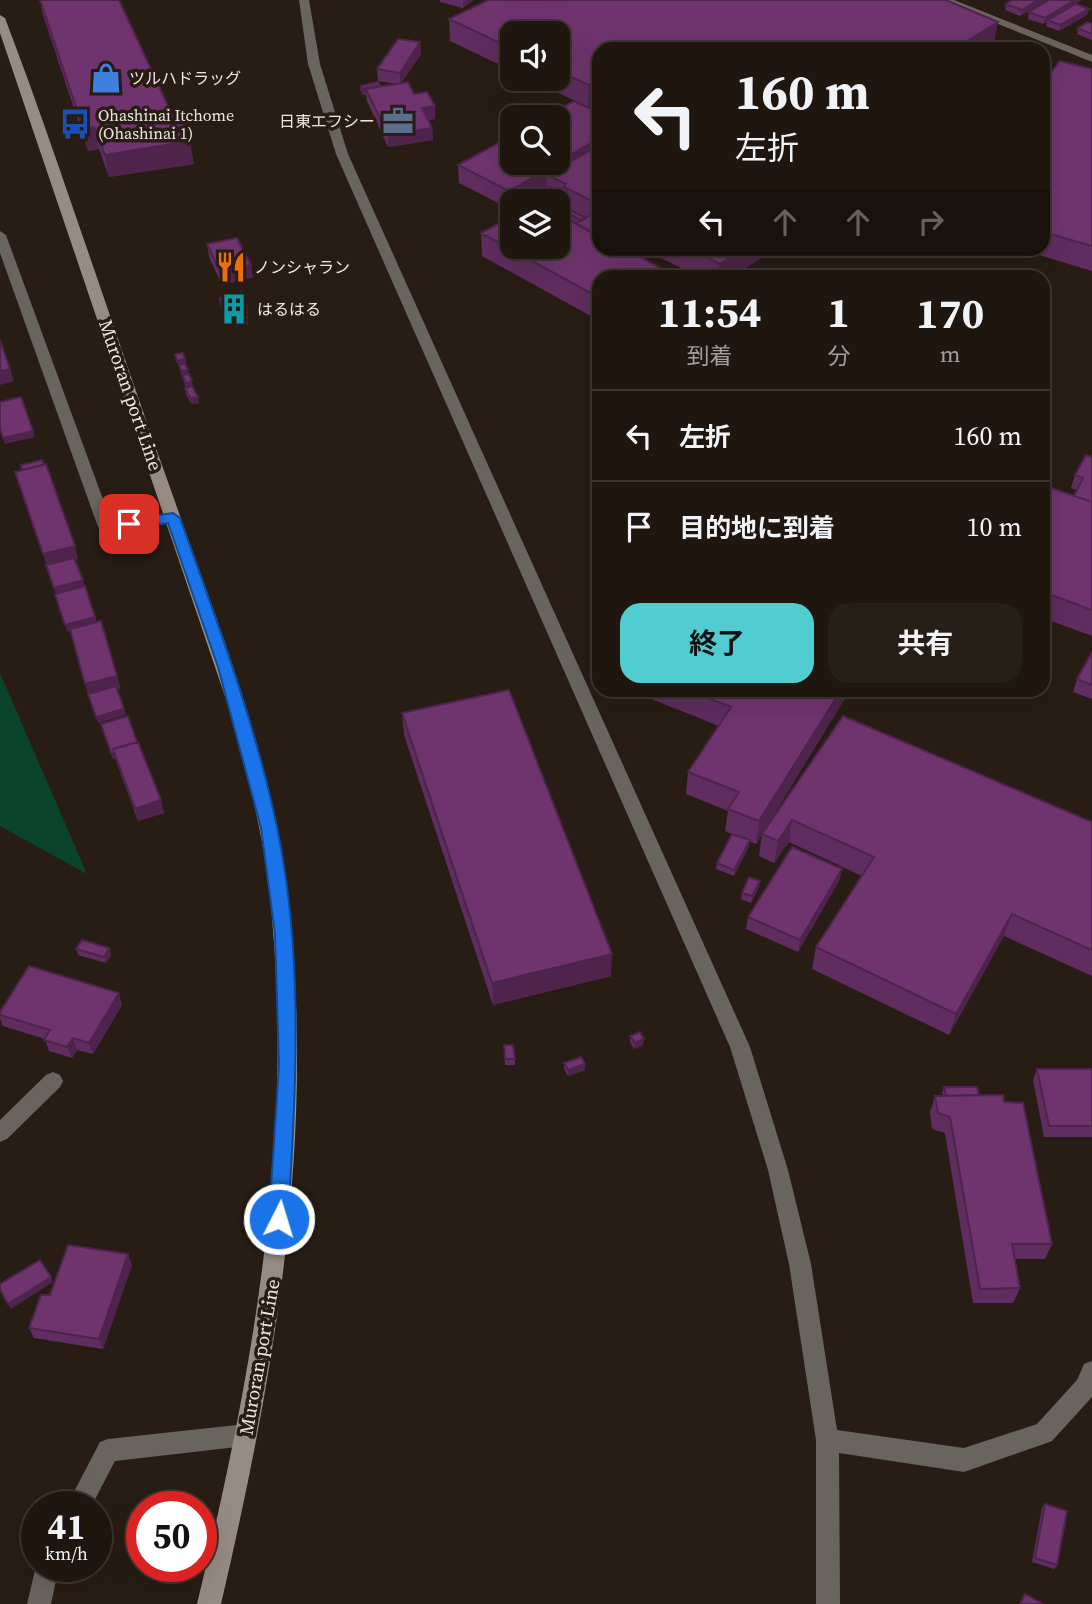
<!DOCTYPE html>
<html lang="ja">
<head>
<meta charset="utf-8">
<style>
  :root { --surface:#1e160f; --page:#261f18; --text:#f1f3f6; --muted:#a19f9e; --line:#3c352f; --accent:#51ccd1 }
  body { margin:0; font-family:"Source Serif 4","Noto Sans JP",serif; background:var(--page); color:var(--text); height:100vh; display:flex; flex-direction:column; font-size:26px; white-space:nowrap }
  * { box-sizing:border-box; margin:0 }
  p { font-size:23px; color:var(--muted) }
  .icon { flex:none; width:38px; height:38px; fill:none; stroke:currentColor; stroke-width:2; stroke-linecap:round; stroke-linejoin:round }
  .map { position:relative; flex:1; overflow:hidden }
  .details { position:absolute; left:592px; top:270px; width:458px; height:427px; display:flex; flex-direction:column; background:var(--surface); border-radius:21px; box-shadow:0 7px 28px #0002,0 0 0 2px var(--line) }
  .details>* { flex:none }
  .hud { position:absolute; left:592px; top:42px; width:458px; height:214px; border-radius:21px; box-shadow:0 7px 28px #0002,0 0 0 2px var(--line); background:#1e160f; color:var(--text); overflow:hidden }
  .controls { position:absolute; left:500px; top:21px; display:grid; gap:14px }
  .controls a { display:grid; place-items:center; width:70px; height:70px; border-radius:14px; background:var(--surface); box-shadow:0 7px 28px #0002,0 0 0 2px var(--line); font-size:35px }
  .speed { position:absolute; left:21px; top:1491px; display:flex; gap:14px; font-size:35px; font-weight:700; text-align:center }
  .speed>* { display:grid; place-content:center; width:91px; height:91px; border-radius:50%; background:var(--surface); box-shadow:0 7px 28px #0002,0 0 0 2px var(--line); line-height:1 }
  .speed small { font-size:18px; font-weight:400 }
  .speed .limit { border:10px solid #d22; background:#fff; color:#111 }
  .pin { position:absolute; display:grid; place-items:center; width:60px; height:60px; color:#fff; margin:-30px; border-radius:14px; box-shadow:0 4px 10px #0006 }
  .me { position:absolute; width:77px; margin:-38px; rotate:5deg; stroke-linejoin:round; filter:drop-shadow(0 0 5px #0008) }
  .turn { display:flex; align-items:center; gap:24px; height:147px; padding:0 28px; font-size:32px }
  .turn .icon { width:91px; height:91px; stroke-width:2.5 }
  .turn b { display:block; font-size:49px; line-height:60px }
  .lanes { display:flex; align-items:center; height:66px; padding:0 28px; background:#0003; justify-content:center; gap:35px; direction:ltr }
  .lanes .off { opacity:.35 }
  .eta { display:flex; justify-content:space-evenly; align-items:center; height:119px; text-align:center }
  .eta b { font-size:42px; font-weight:700; line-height:49px }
  .primary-button { display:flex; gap:14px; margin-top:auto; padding:14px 28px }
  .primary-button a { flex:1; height:80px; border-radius:21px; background:var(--accent); color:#111; font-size:28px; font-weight:700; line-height:80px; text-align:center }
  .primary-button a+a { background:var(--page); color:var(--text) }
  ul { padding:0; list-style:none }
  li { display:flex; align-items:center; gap:21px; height:91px; padding:0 28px; border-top:2px solid var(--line) }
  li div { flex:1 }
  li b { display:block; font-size:26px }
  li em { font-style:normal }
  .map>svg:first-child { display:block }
  .green { fill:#0a442b }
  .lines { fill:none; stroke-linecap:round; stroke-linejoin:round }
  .street { fill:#6a645f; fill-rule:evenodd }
  .secondary { fill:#958c84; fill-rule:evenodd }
  .wall { fill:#5f2d5f }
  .shaded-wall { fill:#4e244d }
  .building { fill:#6f346e; stroke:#4e244d; stroke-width:2 }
  .route { fill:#1a73e8; stroke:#114b97; stroke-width:2 }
  .labels { text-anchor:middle; stroke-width:7; stroke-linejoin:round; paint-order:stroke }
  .far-poi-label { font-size:16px; fill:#ede6e0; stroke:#281d14; text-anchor:start }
  .street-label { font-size:19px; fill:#ede6e0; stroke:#281d14 }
</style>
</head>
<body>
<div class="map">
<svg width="1092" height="1604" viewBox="0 0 1092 1604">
  <rect width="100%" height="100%" fill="#281d14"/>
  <!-- green -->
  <path class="green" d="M0,673L87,874L0,826Z"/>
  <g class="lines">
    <!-- street -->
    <path class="street" d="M299,0H309L320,64L348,154L750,1047L788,1170L811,1264L837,1430L964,1448L1037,1424L1077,1380L1084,1364L1092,1361V1397L1052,1441L1044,1444L964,1472L839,1453L840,1604H816V1440L789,1264L768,1170L730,1047L336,154L308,64Z
      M939,0H954L1092,55V62Z
      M0,231L6,235L111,521L173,513L181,518L178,522L106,532L98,527L0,253Z
      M53,1072L60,1075L63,1081L60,1087L7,1139L0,1142V1120L46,1075Z
      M246,1424L254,1427L257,1435L254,1443L246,1446L115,1461L91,1507H66L100,1442L108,1439Z
      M37,1562V1566H59L51,1604H27Z"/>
    <!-- secondary -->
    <path class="secondary" d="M0,15L5,18L27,77C77,216 123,357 173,496C217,622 269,749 286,883C318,1125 276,1368 221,1604H197C254,1368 298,1124 268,881C261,823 245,767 230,711L0,33Z"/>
  </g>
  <!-- wall -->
  <path class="wall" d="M40,0H119L194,164L109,177L99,149L88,151L43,15Z
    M440,0H473L463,8L440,2Z
    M1012,0H1046L1020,16L1005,10L1006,4Z
    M1049,0H1081L1076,4L1089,9L1087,15L1059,31L1046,26L1047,22L1043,24L1028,19L1029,12Z
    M449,19L994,44L985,49H598V102L588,107L529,79H558V33H513V71L450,41Z
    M1092,24V40L1077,34L1078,28Z
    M420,42L421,54L401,83L414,94L435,106V119L428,120L432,128L433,140L388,147L367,101L366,95H362L361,86H380L396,84L378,81L377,69Z
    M1092,69V271L1016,248H1043V83Z
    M598,111V320L482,256L481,233L567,219V213L569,212L564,210V206L558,203V201H555L547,197V187L522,201H513L510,209L459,183L458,165Z
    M207,244L253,277L222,285L209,257Z
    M641,248H777L733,276H697Z
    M175,354L187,365L188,374L199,403L191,404L186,394L185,388H186Z
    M1092,457V636L1043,618V485L1074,496L1077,490L1071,488L1075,475Z
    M1092,652V699L1073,692L1077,679Z
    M629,690H850L763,832L843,716L1092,822V976L1004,936L949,1035L812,969L816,947L862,876L789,842L774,863L759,856L762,834L756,844L749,841V846L734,876L716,869L717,863L732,834L725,831L728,811L686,794L688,772L719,726Z
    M402,713L611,976L493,1005L404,735Z
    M101,724L137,742L164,813L138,821L115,758L113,759Z
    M842,869L839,881L798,952L746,929L748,917Z
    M760,881L759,887L751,903L741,899L742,893Z
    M109,948L111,955L106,963L78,955L76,949Z
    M122,1005L93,1054L77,1050L72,1058L49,1051L45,1039L3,1026L0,1018V1012Z
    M630,1036L643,1045L634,1049L630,1042Z
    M504,1045L515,1059V1065H505Z
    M564,1063L585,1070L568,1076L564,1069Z
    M1037,1069H1092V1137H1044L1033,1080Z
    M944,1087L1004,1102L1052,1244L1045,1259H1014L1020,1288L1013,1303H973L945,1133L932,1129L930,1112L935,1096H943L942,1093Z
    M132,1265L103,1349L34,1338L29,1328L50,1295Z
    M1045,1504L1057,1565L1054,1569L1032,1562L1042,1508Z"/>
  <!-- shaded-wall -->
  <path class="shaded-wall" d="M466,0H473L463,8V2Z
    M1038,0H1046L1020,16L1022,10Z
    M1074,0H1081L1049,21L1048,20L1047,22L1043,24L1045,18Z
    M1089,9L1087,15L1059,31L1060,25Z
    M998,22L994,44L985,49H954Z
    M420,42L421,54L400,85V73Z
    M598,80V102L588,107L589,85Z
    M361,89H366V95H362Z
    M435,106V119L423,121L422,108Z
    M94,127L99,149L88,151L83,128Z
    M432,128L433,140L388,147V135Z
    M598,139V156L547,175V187L522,201H513V207L510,209L509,191Z
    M190,141L194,164L109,177L105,155Z
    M743,248H777L733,276H718L720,264Z
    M251,265L253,277L222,285L220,272Z
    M247,307L248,313L233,317L231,314L232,318L224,320L223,313Z
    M247,318L248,325L236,327L235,321Z
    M185,359L187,365L179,367L177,361Z
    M10,369L14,381L0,385V371Z
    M188,370L189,376L183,378L181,371Z
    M192,381L193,388L187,389L186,383Z
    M198,397L199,403L191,404L190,398Z
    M33,431L35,437L5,444L3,438Z
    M75,546L78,559L47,567L43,554Z
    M83,580L84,586L56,594L54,588Z
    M95,617L97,624L67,632L65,625Z
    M117,676L121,689L89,697L85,684Z
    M841,690H850L756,844L759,821Z
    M124,709L126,715L98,723L96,717Z
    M113,752L115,758L113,759L111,753Z
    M161,800L164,813L138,821L135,809Z
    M792,820L789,842L774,863L778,841Z
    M750,840L749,846L734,876V870Z
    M842,869L839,881L798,952L800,940Z
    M760,881L759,887L751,903L752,896Z
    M1012,914L1004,936L949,1035L956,1014Z
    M109,948L111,955L106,963L104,957Z
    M612,954L611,976L493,1005L492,983Z
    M119,993L122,1005L93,1054L89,1043Z
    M73,1038L77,1050L72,1058L67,1047Z
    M644,1039L643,1045L634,1049L635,1043Z
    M585,1064V1070L568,1076V1070Z
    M128,1254L132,1265L103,1349L99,1339Z
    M51,1277L53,1282L11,1309L8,1304Z"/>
  <!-- building -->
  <path class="building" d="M40,0H119L174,119L183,118L190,141L105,155L94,127L83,128Z
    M488,0H946L998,22L954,49H664L660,47L656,49H598V80L589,85L558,71V33H513V49L449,19Z
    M1012,0H1038L1022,10L1006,4Z
    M1049,0H1074L1045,18L1029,12Z
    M1076,4L1089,9L1060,25L1048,20Z
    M1088,22L1092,24V34L1078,28Z
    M398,39L420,42L400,73L377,69Z
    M1060,61L1092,69V246L1043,232V83Z
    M378,82L380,85L361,89V86Z
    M408,82L414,94L427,92L435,106L422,108L432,128L388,135L366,89Z
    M574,101L598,112V111V139L558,162V117H544Z
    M513,135V163H558L509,191L458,165Z
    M598,146V204L564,187L566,184L547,175Z
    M572,211L586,218L581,220L567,213Z
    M597,211L598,212V236L576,224Z
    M558,214L598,235V248H623L676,276H598V297L481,233L513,216V247H558Z
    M237,238L251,265L220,272L207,244Z
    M689,248H743L720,264Z
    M242,292L247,307L223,313L220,298Z
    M244,310L247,318L235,321L231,314Z
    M0,340L10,369L0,371Z
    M183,353L185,359L177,361L175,354Z
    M185,364L188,370L181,371L179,365Z
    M189,374L192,381L186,383L182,375Z
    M192,386L198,397L190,398L185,388Z
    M21,397L33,431L3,438L0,428V402Z
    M1086,455L1092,457V502L1074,496L1083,478L1075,475Z
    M42,460L44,465L22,470L21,465Z
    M46,464L75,546L43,554L15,472Z
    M1043,485L1092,502V610L1043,592Z
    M74,558L83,580L54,588L46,565Z
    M85,586L95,617L65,625L55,594Z
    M101,621L117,676L85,684L70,629Z
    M1092,652V685L1077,679Z
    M116,686L124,709L96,717L88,694Z
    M509,690L612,954L492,983L402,713Z
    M688,690H841L759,821L728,809L739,792L688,772L731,707Z
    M128,716L137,742L113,749L114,752L111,753L101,724Z
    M843,716L1092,822V950L1012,914L956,1014L816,947L874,857L792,820L778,841L762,834Z
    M138,742L161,800L135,809L113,749Z
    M732,834L750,840L734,870L717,863Z
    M792,847L842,869L800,940L748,917Z
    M749,877L760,881L752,896L742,893Z
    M82,940L109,948L104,957L76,949Z
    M29,966L119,993L89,1043L73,1038L67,1047L44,1040L50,1030L0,1015V1012Z
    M640,1032L644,1039L635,1043L630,1036Z
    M504,1045H513L515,1059H505Z
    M581,1057L585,1064L568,1070L564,1063Z
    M1037,1069H1092V1126H1049Z
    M944,1087H977L979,1095L946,1096Z
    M1003,1095L1004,1102L1023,1103L1052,1244H1012L1020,1288L980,1289L950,1117L938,1113L935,1096Z
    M68,1245L128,1254L99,1339L29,1328L41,1295H50Z
    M40,1260L51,1277L8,1304L0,1290V1284Z
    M1045,1504L1067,1511L1057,1565L1035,1558Z
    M1025,1594L1043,1604H1020Z"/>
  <!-- route -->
  <path class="route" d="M173,513L180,518C216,619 255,722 277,827C304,956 296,1089 288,1219L286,1226L279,1228L272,1226L269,1219L279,1065L275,934L261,828L218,667L168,523L129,529L122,524L129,519Z"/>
  <!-- icons -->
  <defs>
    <g id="shop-bare" transform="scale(2.415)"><path d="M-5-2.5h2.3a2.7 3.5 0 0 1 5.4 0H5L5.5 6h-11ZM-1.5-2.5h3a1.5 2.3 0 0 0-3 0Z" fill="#3f7fe0" stroke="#281d14" stroke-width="2.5" paint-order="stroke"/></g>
    <g id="office-bare" transform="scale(2.415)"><path d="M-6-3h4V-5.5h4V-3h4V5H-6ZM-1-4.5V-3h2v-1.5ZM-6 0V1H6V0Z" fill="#5c6f8a" stroke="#281d14" stroke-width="2.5" paint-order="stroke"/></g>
    <g id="bus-bare" transform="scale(2.415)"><path d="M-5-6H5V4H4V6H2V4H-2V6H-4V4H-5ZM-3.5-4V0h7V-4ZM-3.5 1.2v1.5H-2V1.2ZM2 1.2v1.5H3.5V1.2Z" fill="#1a4fb4" stroke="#281d14" stroke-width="2.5" paint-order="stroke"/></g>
    <g id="restaurant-bare" transform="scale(2.415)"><path d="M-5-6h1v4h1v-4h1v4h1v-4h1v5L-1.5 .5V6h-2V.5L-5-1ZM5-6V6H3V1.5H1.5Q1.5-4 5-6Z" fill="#e8710a" stroke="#281d14" stroke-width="2.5" paint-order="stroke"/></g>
    <g id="building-bare" transform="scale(2.415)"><path d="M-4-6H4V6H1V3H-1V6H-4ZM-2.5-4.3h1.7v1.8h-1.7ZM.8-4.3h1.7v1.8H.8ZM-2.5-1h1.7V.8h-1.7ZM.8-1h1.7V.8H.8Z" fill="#0f9aa8" stroke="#281d14" stroke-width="2.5" paint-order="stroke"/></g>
  </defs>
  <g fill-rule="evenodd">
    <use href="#shop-bare" x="106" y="78"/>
    <use href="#office-bare" x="398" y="121"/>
    <use href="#bus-bare" x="75" y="124"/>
    <use href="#restaurant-bare" x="231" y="267"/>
    <use href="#building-bare" x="234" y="309"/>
  </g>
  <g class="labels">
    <!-- far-poi labels -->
    <g class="far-poi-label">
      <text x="129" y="84">ツルハドラッグ</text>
      <text x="98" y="121">Ohashinai Itchome<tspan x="98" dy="18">(Ohashinai 1)</tspan></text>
      <text x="375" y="127" text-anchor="end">日東エフシー</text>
      <text x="254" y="273">ノンシャラン</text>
      <text x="257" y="315">はるはる</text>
    </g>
    <!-- street labels -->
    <g class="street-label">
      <text transform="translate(131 395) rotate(71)" y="7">Muroran port Line</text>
      <text transform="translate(259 1357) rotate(-80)" y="7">Muroran port Line</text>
    </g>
  </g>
</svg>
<div class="controls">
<a><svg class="icon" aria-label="sound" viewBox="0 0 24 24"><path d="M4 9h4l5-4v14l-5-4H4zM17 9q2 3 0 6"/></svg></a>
<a><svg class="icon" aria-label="search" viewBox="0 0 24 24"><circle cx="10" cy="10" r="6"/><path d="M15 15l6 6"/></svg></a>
<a><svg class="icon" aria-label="layers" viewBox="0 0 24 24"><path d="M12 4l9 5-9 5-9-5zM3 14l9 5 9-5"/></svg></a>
</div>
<div class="speed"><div>41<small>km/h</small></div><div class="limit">50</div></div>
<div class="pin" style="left:129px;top:524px;background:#d93025"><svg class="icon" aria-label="arrive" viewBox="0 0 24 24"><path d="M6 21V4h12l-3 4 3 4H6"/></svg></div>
<svg class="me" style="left:279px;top:1219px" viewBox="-20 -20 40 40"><circle r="17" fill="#1a73e8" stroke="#fff" stroke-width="3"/><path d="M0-11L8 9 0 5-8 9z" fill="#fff"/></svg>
<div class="hud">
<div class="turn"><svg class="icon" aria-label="left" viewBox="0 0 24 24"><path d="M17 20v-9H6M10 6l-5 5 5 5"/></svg><div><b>160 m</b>左折</div></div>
<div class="lanes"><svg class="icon" aria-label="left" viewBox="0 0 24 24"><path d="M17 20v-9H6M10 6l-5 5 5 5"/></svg><svg class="icon off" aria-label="ahead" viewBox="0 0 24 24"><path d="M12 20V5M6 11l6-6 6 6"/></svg><svg class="icon off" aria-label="ahead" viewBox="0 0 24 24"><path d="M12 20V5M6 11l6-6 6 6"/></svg><svg class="icon off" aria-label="right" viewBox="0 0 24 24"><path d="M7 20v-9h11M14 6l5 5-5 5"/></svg></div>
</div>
<section class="details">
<div class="eta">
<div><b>11:54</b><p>到着</p></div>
<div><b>1</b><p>分</p></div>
<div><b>170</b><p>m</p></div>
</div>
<ul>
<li><svg class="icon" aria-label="left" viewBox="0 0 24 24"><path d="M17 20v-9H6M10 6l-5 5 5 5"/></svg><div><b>左折</b></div><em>160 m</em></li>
<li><svg class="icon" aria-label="arrive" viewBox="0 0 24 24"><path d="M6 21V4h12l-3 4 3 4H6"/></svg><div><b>目的地に到着</b></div><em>10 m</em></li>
</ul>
<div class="primary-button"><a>終了</a><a>共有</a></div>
</section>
</div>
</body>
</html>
